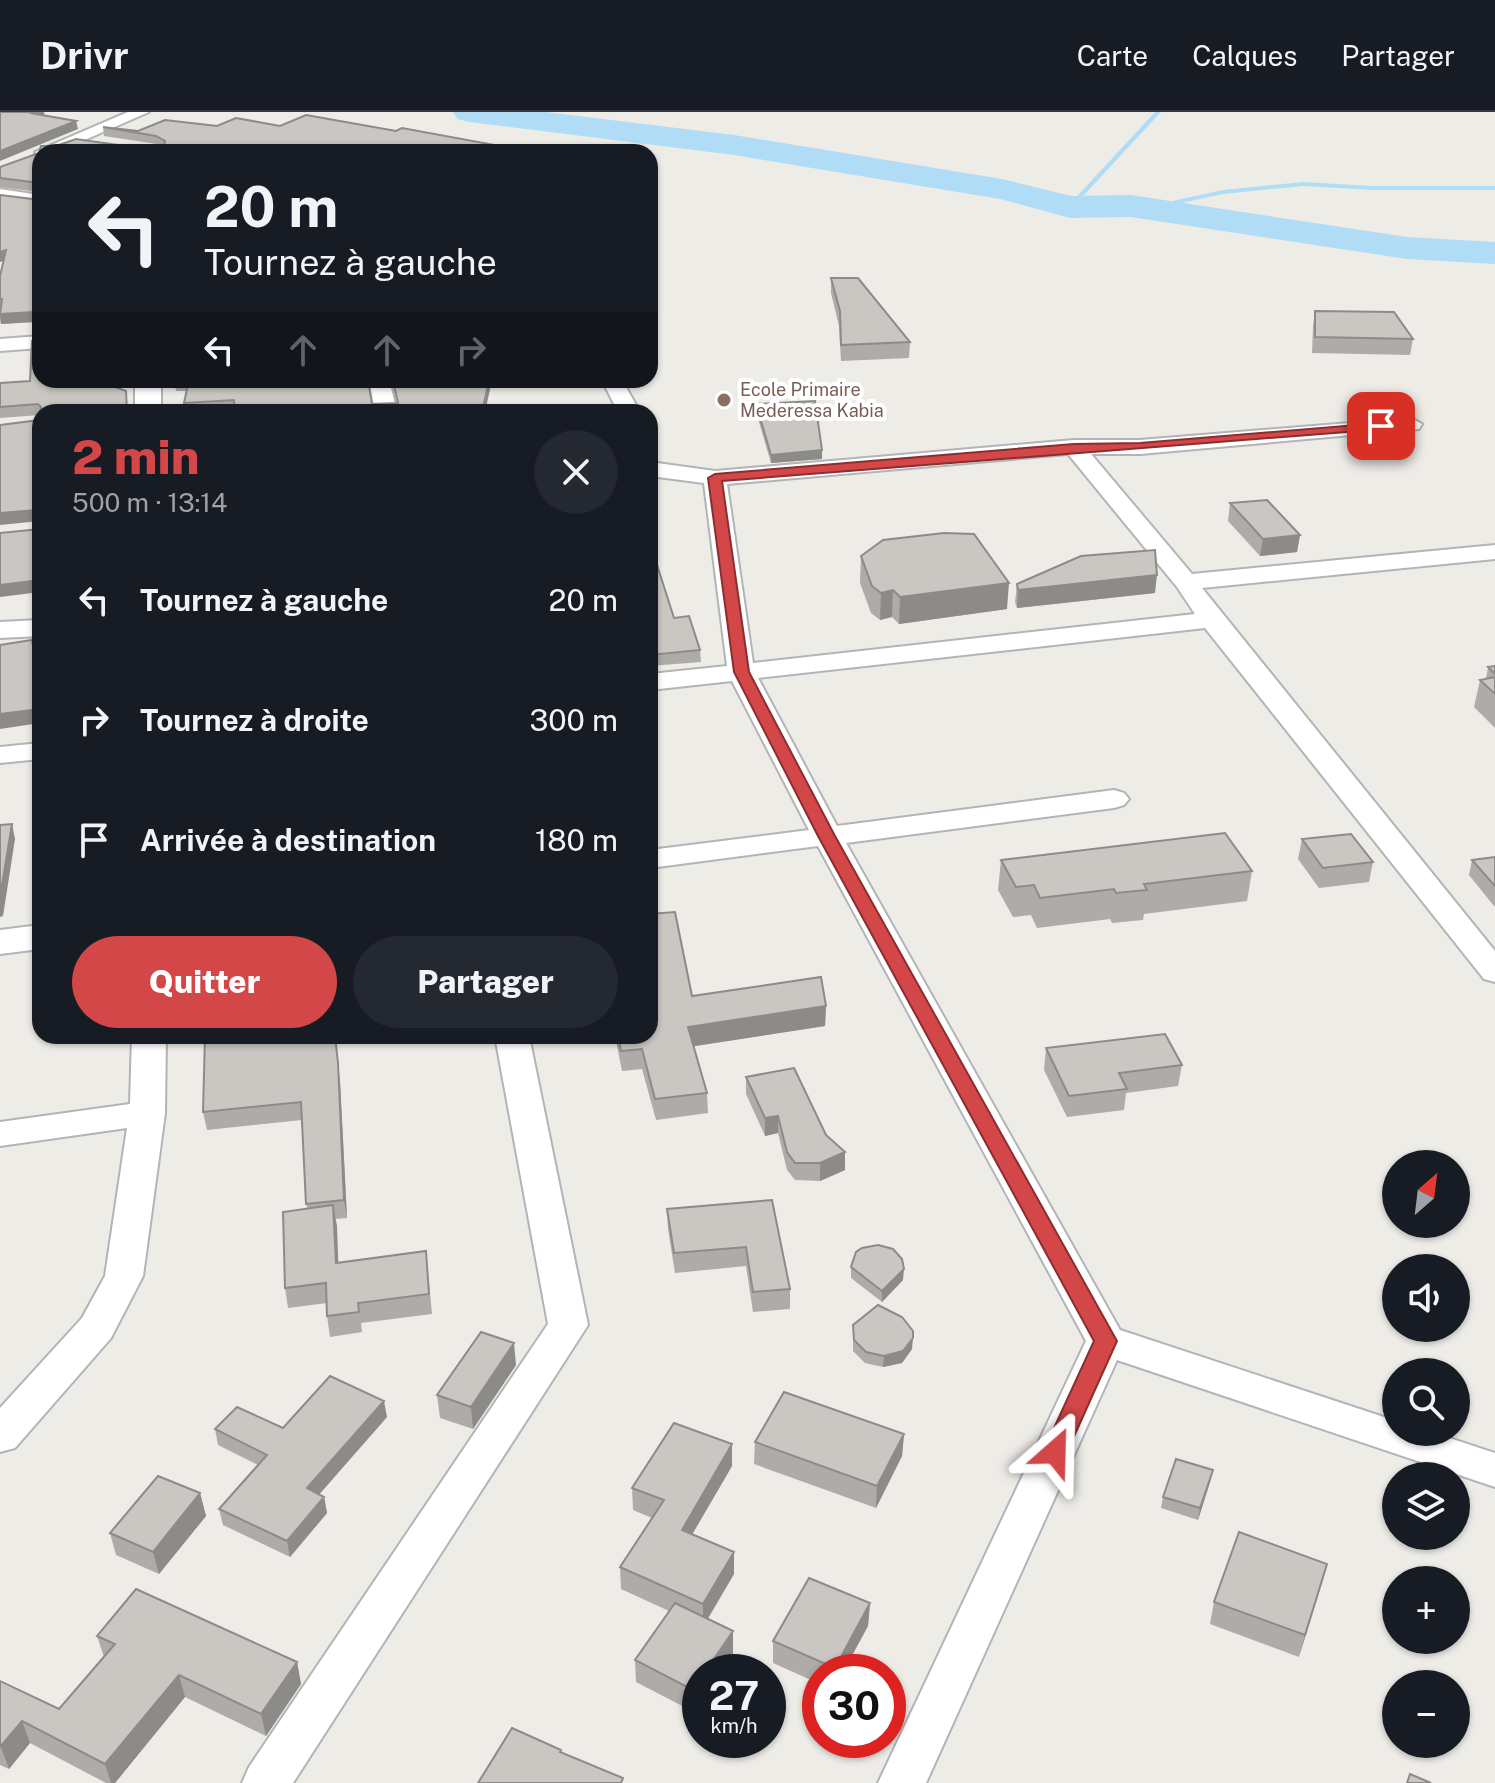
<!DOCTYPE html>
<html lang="fr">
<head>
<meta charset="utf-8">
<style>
  :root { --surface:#171b24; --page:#242831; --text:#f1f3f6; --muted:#9ea1a6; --line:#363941; --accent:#d44748 }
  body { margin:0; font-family:"Public Sans",sans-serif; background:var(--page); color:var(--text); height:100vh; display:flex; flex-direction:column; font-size:30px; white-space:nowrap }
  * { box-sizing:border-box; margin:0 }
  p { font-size:26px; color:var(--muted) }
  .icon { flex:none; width:44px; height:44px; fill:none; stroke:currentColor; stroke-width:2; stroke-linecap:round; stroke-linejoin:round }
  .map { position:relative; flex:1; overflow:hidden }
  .side { position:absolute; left:32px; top:292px; width:626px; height:640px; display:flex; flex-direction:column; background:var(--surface); border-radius:24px; box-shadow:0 2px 6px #0004 }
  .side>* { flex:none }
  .guide { position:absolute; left:32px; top:32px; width:626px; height:244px; border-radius:24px; box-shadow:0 2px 6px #0004; background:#171b24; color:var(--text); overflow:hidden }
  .needle { width:52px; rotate:28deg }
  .controls { position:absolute; left:1382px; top:1038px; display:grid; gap:16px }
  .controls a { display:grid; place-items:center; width:88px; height:88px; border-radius:50%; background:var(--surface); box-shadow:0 2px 6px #0004; font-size:40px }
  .speed { position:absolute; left:682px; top:1542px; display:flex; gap:16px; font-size:40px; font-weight:700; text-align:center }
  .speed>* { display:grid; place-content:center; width:104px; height:104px; border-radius:50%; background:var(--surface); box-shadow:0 2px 6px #0004; line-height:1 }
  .speed small { font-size:20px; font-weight:400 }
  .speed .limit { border:12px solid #d22; background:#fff; color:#111 }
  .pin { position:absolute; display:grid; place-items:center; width:68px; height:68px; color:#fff; margin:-34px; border-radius:16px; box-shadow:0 4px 12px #0006 }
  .me { position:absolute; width:88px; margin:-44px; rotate:25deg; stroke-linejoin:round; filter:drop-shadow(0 0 6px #0008) }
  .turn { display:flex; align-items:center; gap:28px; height:168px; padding:0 40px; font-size:36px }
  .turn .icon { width:104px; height:104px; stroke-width:2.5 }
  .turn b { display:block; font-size:56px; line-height:68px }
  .lanes { display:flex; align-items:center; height:76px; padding:0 40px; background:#0003; justify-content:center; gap:40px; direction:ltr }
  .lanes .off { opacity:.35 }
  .round { display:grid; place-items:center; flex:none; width:84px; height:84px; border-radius:42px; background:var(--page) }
  .head { display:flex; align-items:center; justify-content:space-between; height:136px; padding:0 40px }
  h1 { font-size:48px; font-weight:800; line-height:60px; color:var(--accent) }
  .action { display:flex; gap:16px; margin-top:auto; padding:16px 40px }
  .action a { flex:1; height:92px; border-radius:48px; background:var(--accent); color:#fff; font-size:32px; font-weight:800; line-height:92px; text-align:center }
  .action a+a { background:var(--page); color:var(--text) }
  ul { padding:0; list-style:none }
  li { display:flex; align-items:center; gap:24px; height:120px; padding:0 40px }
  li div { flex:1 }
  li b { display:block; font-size:30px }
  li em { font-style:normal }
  header { display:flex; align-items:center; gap:48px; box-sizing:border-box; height:112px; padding:0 40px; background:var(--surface); border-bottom:2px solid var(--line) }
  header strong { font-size:38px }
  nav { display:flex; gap:44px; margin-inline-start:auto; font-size:28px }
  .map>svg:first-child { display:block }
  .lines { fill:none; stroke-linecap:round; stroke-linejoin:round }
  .stream { fill:#b0ddf5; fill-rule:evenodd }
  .river { fill:#b0ddf5; fill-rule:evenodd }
  .minor-casing { stroke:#b2b4b7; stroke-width:4 }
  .tertiary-casing { stroke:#b2b4b7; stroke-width:4 }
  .minor { fill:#fff; fill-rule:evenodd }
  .tertiary { fill:#fff; fill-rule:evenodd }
  .wall { fill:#aeaba8 }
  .shaded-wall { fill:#8d8b88 }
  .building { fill:#cac7c3; stroke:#8d8b88; stroke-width:2 }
  .route { fill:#d44748; stroke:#8a2e2f; stroke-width:2 }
  .education-dot { fill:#8d6e63; stroke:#fff; stroke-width:3 }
  .labels { text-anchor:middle; stroke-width:8; stroke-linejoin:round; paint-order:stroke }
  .far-education-label { font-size:18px; fill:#785e54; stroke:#fff; text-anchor:start }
</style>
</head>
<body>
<header>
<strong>Drivr</strong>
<nav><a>Carte</a><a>Calques</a><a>Partager</a></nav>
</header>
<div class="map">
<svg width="1495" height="1671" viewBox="0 0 1495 1671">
  <rect width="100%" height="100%" fill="#eeece7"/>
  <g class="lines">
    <!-- stream -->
    <path class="stream" d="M1155,0H1161L1072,96H1068V94Z
      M1303,70L1372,74H1495V78H1372L1303,74L1223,82L1163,95L1131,96L1128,94L1131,92L1163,91L1223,78Z"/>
    <!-- river -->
    <path class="river" d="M453,0H546L734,23L1002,67L1071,84L1131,83L1407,125L1495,130V152L1407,147L1131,105L1070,106L1000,87L734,43L469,10L458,7Z"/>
    <!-- minor casing -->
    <g class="minor-casing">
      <path id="minor" d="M128,0H149L57,40H40V44L35,40Z
        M40,224V236L0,239V227Z
        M369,268H389L397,300H375Z
        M602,268H622L640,300H618Z
        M1411,306L1422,312L1419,317L1140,342H1091L1192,462L1495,433V447L1202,476L1495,839V870L1484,867L1205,516L758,566L837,714L1114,678L1124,681L1129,687L1124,693L1114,696L846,731L1120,1218L1396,1309V1320H1431L1495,1341V1375L1117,1248L926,1671H878L1086,1229L818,734L650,756V738L809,718L732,569L650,578V562L727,554L704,371L650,364V350L715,359L1074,328H1140ZM1068,342L1177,475L1195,502L753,551L727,372Z
        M40,508V524L0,526V510Z
        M40,631V647L0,651V635Z
        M132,924H166L165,1001L143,1164L111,1226L15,1336L0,1340V1296L82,1206L105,1164L127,1016L0,1034V1010L130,992Z
        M495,924H529L588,1213L293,1671H242L249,1655L548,1212Z"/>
    </g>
    <!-- tertiary casing -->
    <g class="tertiary-casing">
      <path id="tertiary" d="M0,77L40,83V95L0,89Z
        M135,268H161V300H135Z
        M40,813V837L0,842V818Z"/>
    </g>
    <!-- minor -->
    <use href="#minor" class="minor"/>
    <!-- tertiary -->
    <use href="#tertiary" class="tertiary"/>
  </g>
  <!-- wall -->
  <path class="wall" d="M306,3L396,19L402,16L500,34V40H40V86L39,80L0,75V55L39,41L41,34H56L76,27L125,34H161L157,32L104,24L103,15L138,19L165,8L217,14L236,6L280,14Z
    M0,83L40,88V222L35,221L33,210L1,212L0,207V164L3,149L0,150Z
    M831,166L910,230L909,246L841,249L839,214L831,181Z
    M1315,199L1413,227L1410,243L1312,241L1313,214Z
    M40,268L128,290L40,303L0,306V271Z
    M174,268H368L372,292L397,291L391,268H492L485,298L215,300H186L184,291L187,279H176Z
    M756,292L822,338V347L771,351L756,300Z
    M1230,391L1300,423L1297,440L1260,444L1228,409Z
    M650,431L674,506L700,538L701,550L650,554Z
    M861,444L1007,497L899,512L892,505L880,508L871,501L860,471Z
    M1017,472L1155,481L1017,496L1015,490Z
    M1495,554V616L1474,595L1480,568L1486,567L1488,555Z
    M650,664L653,675L654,692H650Z
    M1302,727L1373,750L1369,770L1319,776L1298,747Z
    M1495,745V794H1494L1469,763L1472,748Z
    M1001,748L1252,759L1247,789L1144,802L1143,808L1112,811L1110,807L1037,816L1031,803L1013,805L998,778Z
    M692,884L826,894L825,914L694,934L707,981L708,1001L656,1008L642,957L622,959L615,924H650Z
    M1046,936L1182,953L1178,974L1126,981L1124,998L1067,1005L1044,958Z
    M746,965L826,1023L845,1058L820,1069L795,1068L787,1058L778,1021L765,1024L746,982Z
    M340,969L347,1106L335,1107L338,1151L426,1139L432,1202L361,1211L362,1220L330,1225L327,1204V1191L288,1196L285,1176L307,1097L302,1008L207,1018L203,1000Z
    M772,1088L790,1177V1197L753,1200L746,1154L675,1161L668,1117L667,1097Z
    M851,1155L903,1168L882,1190L851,1166Z
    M853,1213L912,1237L902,1251L883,1255L865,1251L853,1239Z
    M516,1253L473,1317L440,1306L437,1283Z
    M387,1305L319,1382L324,1385L327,1401L290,1445L223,1413L219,1397L258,1353L218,1333L215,1317L283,1316Z
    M904,1322L902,1344L876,1396L754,1352L755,1330Z
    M732,1354L692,1422L734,1440V1462L708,1507L733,1541L720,1560H700V1590L694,1600L636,1570L635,1548L669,1499L621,1477L620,1455L652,1406L633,1398L632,1376Z
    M1213,1358L1210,1370L1198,1408L1161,1396L1163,1385Z
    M200,1381L206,1404L159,1462L116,1443L110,1421Z
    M1327,1452L1299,1545L1210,1512L1214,1490Z
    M870,1491L868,1514L843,1560H820V1572L773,1551V1529Z
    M97,1524L297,1550L301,1572L266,1624L185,1585L115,1671H106L30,1631L9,1657L0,1653V1569L59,1597L104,1545Z"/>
  <!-- shaded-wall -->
  <path class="shaded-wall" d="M34,0H44L45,5L30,1Z
    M76,9L78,17L0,49V39Z
    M6,138L8,147L0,150V140Z
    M33,200L35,210L1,212L0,202Z
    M489,268H492L485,300H483V296Z
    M822,338V347L771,351V343Z
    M37,398L40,409L0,413V401Z
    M1300,423L1297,440L1260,444L1263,427Z
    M1157,463L1155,481L1017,496L1018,478Z
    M40,468V480L0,485V473Z
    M1009,471L1007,497L899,512L900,485Z
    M893,478L892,505L880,508L881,481Z
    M40,597V611L0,617V602Z
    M12,712L15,727L3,804L0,805V785Z
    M826,894L825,914L689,935L688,915Z
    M335,924L340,969L347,1106L344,1088Z
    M778,1004V1021L765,1024V1006Z
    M845,1040V1058L820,1069V1051Z
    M333,1093L337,1114L339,1171L336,1151Z
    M904,1157L903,1168L882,1190V1179Z
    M913,1226L912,1237L902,1251L883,1255L884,1244Z
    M514,1231L516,1253L473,1317L471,1295Z
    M384,1289L387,1305L310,1393L307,1376Z
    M904,1322L902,1344L876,1396L877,1374Z
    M732,1332V1354L682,1440V1418Z
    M1213,1358L1210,1370L1198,1408L1200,1396Z
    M200,1381L206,1404L159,1462L153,1440Z
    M324,1385L327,1401L290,1445L287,1429Z
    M734,1440V1462L703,1514V1492Z
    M1327,1452L1321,1474L1299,1545L1305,1523Z
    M870,1491L868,1514L843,1560H834L835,1556Z
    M733,1519V1541L720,1560H705Z
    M297,1550L301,1572L266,1624L261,1602Z
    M179,1563L185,1585L115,1671H111L105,1652Z
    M700,1568V1590L694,1600L693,1578Z
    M22,1609L30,1631L9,1657L1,1635Z"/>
  <!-- building -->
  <path class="building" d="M0,0H34L30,1L76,9L0,39Z
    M306,3L396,19L402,16L500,34V40H40V86L39,71L0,66V55L39,41L41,34H56L76,27L125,34H164L165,29L156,24L103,15L138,19L165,8L217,14L236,6L280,14Z
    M0,83L40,88V212L33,211V200L0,202L2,187H0V164L6,138L0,140Z
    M831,166H858L910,230L841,233L840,199Z
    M1315,199L1394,200L1413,227L1315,225Z
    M40,226V268H96L126,279L127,300H40L41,295L38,292L0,295V271L30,269L32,229Z
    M189,268H368L372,292L398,291L393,268H489L483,296H477L492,300H235L234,288L184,291Z
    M815,289L822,338L771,343L756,292Z
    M40,308V400L37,398L0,401V313Z
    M1267,388L1300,423L1263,427L1230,391Z
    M40,412V468L0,473V421L40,417Z
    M944,421L974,422L1009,471L900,485L893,478L881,481L872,474L861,444L883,428Z
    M650,431L674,506L689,504L700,538L650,543Z
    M1155,438L1157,463L1018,478L1017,472L1081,444Z
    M32,528L35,545L40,544V597L0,602V533Z
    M1495,554V562L1488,555Z
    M1495,565V582L1480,568Z
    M12,712L0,785V713Z
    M1225,721L1252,759L1144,772L1147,778L1116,781L1114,777L1040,786L1034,773L1016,775L1001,748Z
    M1351,722L1373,750L1323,756L1302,727Z
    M1495,745V774L1472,748Z
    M675,800L692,884L821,865L826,894L688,915L707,981L655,987L642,937L621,939L618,924H650V802Z
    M1165,922L1182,953L1119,961L1127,977L1069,984L1046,936Z
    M205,924H335L338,951L344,1088L306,1092L301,990L203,1000Z
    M794,956L826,1023L845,1040L820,1051H795L787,1040L778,1004L765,1006L746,965Z
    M772,1088L790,1177L753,1180L746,1135L674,1141L667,1097Z
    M333,1093L336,1151L426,1139L429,1182L358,1191L359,1200L327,1204L326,1171L285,1176L283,1100Z
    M878,1133L893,1137L902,1147L904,1157L882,1179L851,1155L856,1140L862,1136Z
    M878,1193L902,1205L913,1219V1226L903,1239L884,1244L866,1240L854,1228L853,1213Z
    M481,1220L514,1231L471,1295L437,1283Z
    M330,1264L384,1289L307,1376L324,1385L287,1429L219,1397L267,1343L215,1317L237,1295L283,1316Z
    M784,1280L904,1322L877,1374L755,1330Z
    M674,1311L732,1332L682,1418L734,1440L703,1492L620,1455L664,1388L632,1376Z
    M1176,1347L1213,1358L1200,1396L1163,1385Z
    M158,1364L200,1381L153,1440L110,1421Z
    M1239,1420L1327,1452L1305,1523L1214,1490Z
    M809,1466L870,1491L835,1556L773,1529Z
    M136,1477L297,1550L261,1602L179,1563L105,1652L22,1609L0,1635V1569L59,1597L115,1532L97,1524Z
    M675,1491L733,1519L705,1560H700V1568L693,1578L635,1548Z
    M512,1616L561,1638L560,1640L623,1666L621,1671H478Z
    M1410,1662L1431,1671H1407Z"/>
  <!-- route -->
  <path class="route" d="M1381,311L1385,312V317L722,369L749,560L835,724L1117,1229L1067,1340L1063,1346L1055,1349L1046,1346L1043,1340L1094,1229L818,724L734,560L708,366L715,362L1074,332L1140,331Z"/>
  <!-- markers -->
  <circle class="education-dot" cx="724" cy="288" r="8"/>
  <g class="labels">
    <!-- far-education labels -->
    <g class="far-education-label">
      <text x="740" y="284">Ecole Primaire<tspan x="740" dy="21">Mederessa Kabia</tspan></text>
    </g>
  </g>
</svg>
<div class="controls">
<a><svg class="needle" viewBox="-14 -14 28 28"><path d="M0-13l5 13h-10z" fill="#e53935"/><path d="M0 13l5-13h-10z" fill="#9ea1a6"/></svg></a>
<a><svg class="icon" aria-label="sound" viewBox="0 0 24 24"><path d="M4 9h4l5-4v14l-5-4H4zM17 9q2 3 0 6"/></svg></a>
<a><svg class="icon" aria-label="search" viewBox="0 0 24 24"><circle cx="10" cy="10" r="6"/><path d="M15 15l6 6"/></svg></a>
<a><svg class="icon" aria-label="layers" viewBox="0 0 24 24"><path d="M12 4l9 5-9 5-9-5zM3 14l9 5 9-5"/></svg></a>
<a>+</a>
<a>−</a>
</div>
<div class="speed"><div>27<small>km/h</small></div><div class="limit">30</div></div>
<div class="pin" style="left:1381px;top:314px;background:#d93025"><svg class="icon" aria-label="arrive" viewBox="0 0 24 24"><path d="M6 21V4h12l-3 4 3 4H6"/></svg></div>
<svg class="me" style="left:1055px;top:1340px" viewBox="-20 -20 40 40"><path d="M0-17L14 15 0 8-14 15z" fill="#d44748" stroke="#fff" stroke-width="4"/></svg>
<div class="guide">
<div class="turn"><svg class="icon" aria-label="left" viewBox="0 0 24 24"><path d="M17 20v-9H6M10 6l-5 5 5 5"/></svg><div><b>20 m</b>Tournez à gauche</div></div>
<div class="lanes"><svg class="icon" aria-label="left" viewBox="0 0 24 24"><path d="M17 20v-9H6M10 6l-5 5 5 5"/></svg><svg class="icon off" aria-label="ahead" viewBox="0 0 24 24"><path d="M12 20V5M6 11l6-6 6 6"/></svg><svg class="icon off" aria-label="ahead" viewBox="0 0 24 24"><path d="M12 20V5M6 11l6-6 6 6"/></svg><svg class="icon off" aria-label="right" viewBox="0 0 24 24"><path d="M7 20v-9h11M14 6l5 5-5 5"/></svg></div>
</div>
<section class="side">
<div class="head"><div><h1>2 min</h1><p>500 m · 13:14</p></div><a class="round"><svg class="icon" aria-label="close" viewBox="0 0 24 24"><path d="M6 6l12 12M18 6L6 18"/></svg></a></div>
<ul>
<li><svg class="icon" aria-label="left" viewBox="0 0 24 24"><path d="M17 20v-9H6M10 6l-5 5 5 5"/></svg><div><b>Tournez à gauche</b></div><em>20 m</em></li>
<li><svg class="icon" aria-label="right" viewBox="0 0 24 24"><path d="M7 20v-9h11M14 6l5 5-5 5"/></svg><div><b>Tournez à droite</b></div><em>300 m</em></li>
<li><svg class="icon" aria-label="arrive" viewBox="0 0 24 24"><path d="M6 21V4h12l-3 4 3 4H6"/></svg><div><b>Arrivée à destination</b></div><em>180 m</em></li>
</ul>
<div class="action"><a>Quitter</a><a>Partager</a></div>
</section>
</div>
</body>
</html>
